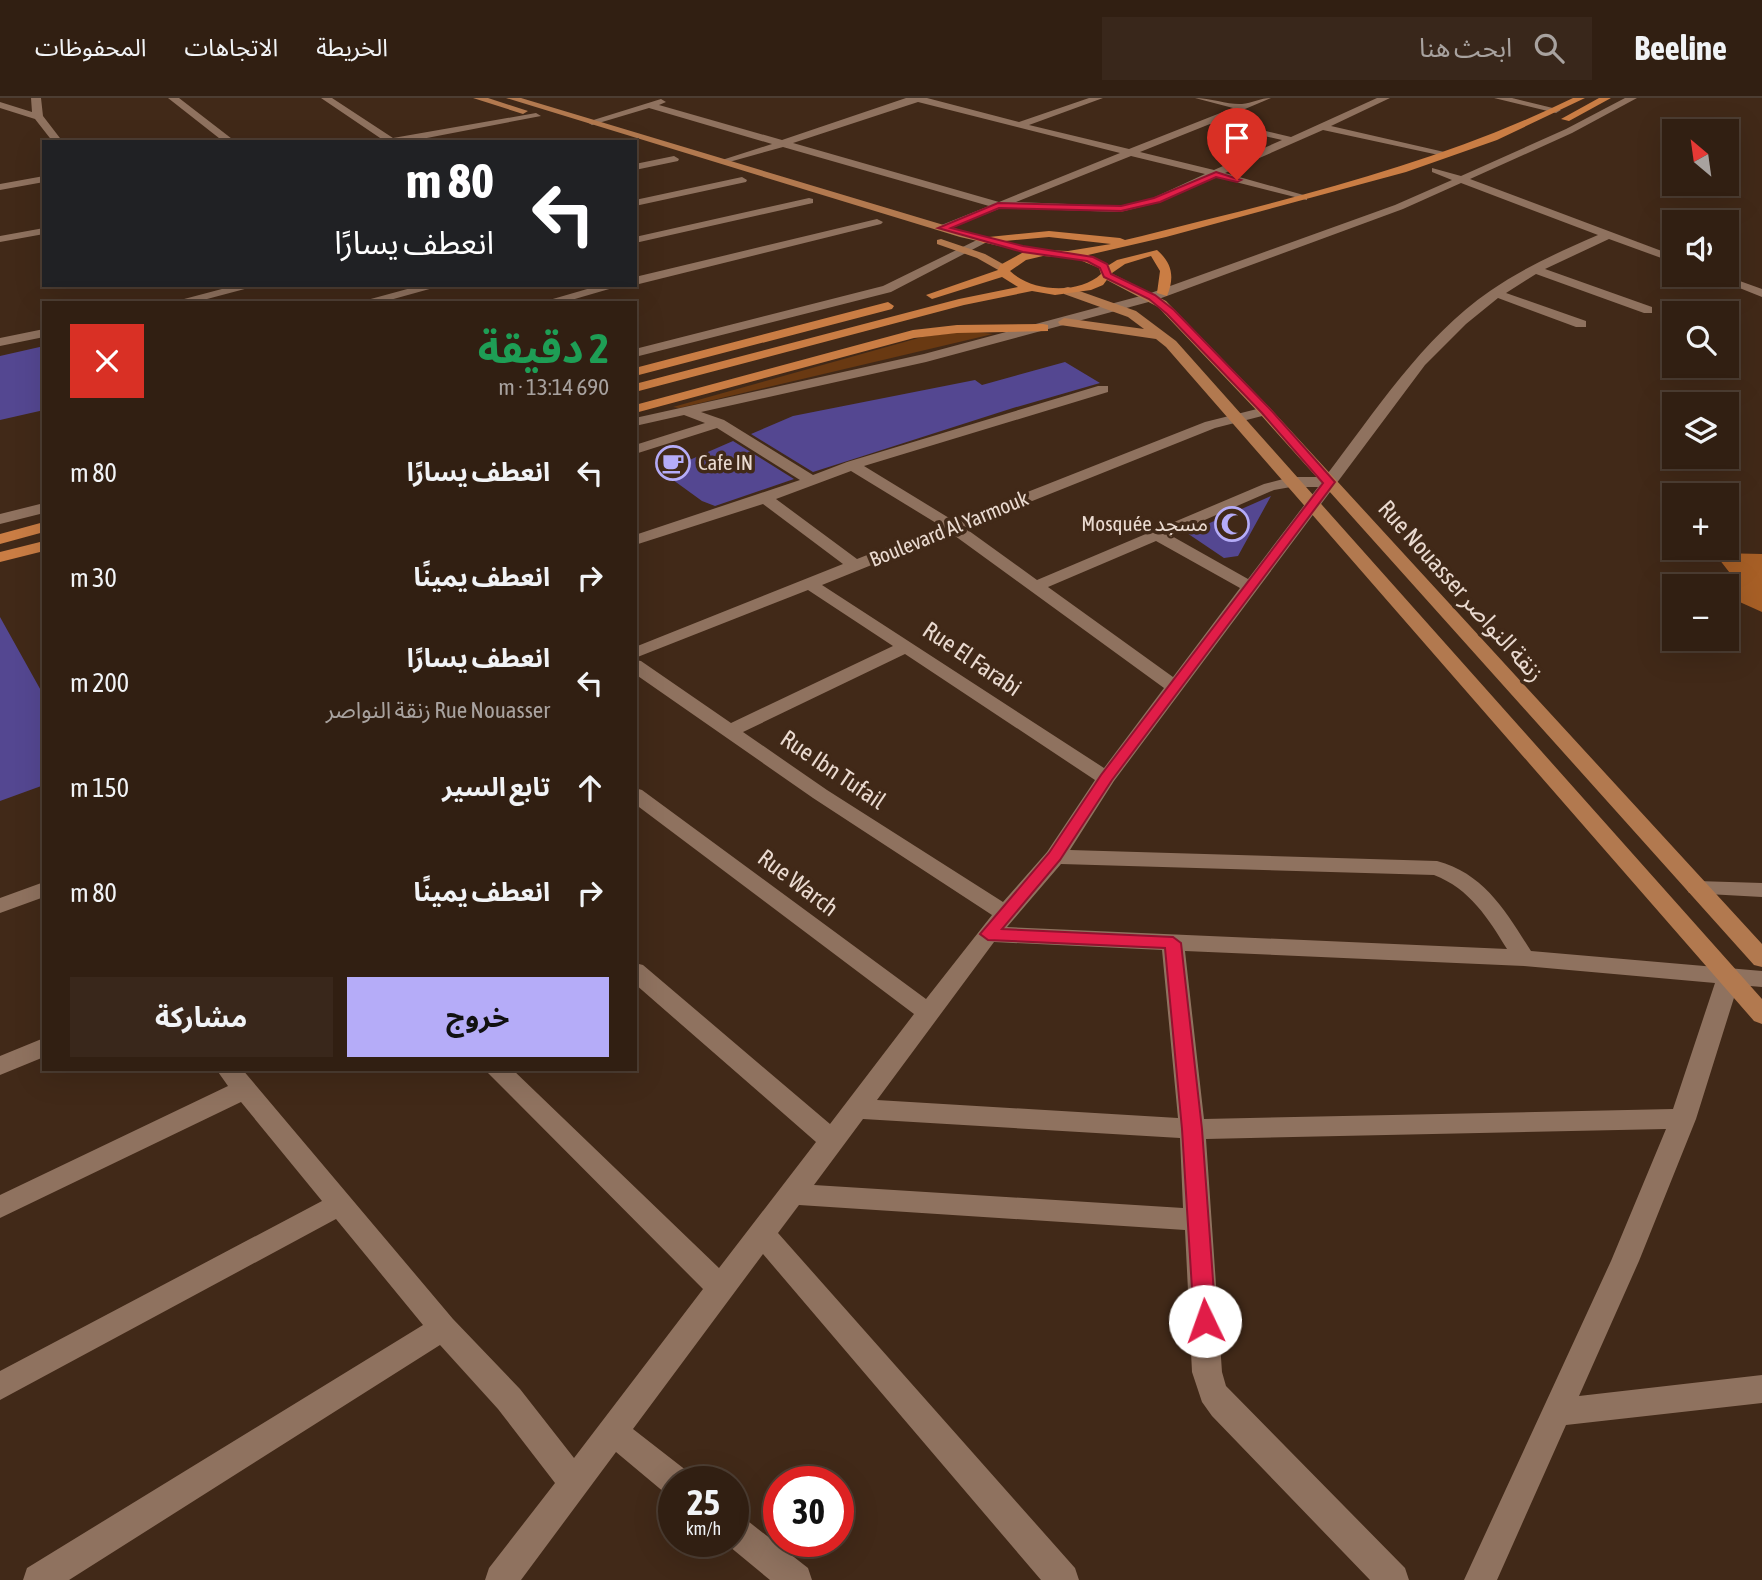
<!DOCTYPE html>
<html lang="ar">
<head>
<meta charset="utf-8">
<style>
  :root { --surface:#311f12; --page:#39271b; --text:#f1f3f6; --muted:#a8a29f; --line:#4c3d32; --accent:#b5acf8 }
  body { margin:0; font-family:"Asap Condensed","Noto Sans Arabic",sans-serif; background:var(--page); color:var(--text); direction:rtl; height:100vh; display:flex; flex-direction:column; font-size:26px; white-space:nowrap }
  * { box-sizing:border-box; margin:0 }
  p { font-size:23px; color:var(--muted) }
  .icon { flex:none; width:38px; height:38px; fill:none; stroke:currentColor; stroke-width:2; stroke-linecap:round; stroke-linejoin:round }
  .map { position:relative; flex:1; overflow:hidden; direction:ltr }
  .drawer { position:absolute; left:42px; top:203px; width:595px; height:770px; display:flex; flex-direction:column; background:var(--surface); border-radius:0px; box-shadow:0 7px 28px #0002,0 0 0 2px var(--line); direction:rtl }
  .drawer>* { flex:none }
  .top-card { position:absolute; left:42px; top:42px; width:595px; height:147px; border-radius:0px; box-shadow:0 7px 28px #0002,0 0 0 2px var(--line); direction:rtl; background:#202124; color:#fff; overflow:hidden }
  .needle { width:46px; rotate:331deg }
  .fabs { position:absolute; left:1662px; top:21px; display:grid; gap:14px }
  .fabs a { display:grid; place-items:center; width:77px; height:77px; border-radius:0px; background:var(--surface); box-shadow:0 7px 28px #0002,0 0 0 2px var(--line); font-size:35px }
  .speed { position:absolute; left:658px; top:1368px; display:flex; gap:14px; font-size:35px; font-weight:700; text-align:center }
  .speed>* { display:grid; place-content:center; width:91px; height:91px; border-radius:50%; background:var(--surface); box-shadow:0 7px 28px #0002,0 0 0 2px var(--line); line-height:1 }
  .speed small { font-size:18px; font-weight:400 }
  .speed .limit { border:10px solid #d22; background:#fff; color:#111 }
  .pin { position:absolute; display:grid; place-items:center; width:60px; height:60px; color:#fff; margin:-72px -30px; border-radius:50% 50% 50% 0; rotate:-45deg; box-shadow:0 0 7px #0007 }
  .pin .icon { rotate:45deg }
  .me { position:absolute; width:77px; margin:-38px; rotate:357deg; stroke-linejoin:round; filter:drop-shadow(0 0 5px #0008) }
  .turn { display:flex; align-items:center; gap:24px; height:147px; padding:0 28px; font-size:32px }
  .turn .icon { width:91px; height:91px; stroke-width:2.5 }
  .turn b { display:block; font-size:49px; line-height:60px }
  .round { display:grid; place-items:center; flex:none; width:74px; height:74px; border-radius:0px; background:var(--page) }
  .head { display:flex; align-items:center; justify-content:space-between; height:119px; padding:0 28px }
  h1 { font-size:42px; font-weight:700; line-height:52px; color:#1e9e55 }
  .cta { display:flex; gap:14px; margin-top:auto; padding:14px 28px }
  .cta a { flex:1; height:80px; border-radius:0px; background:var(--accent); color:#111; font-size:28px; font-weight:700; line-height:80px; text-align:center }
  .cta a+a { background:var(--page); color:var(--text) }
  ul { padding:0; list-style:none }
  li { display:flex; align-items:center; gap:21px; height:105px; padding:0 28px }
  li div { flex:1 }
  li b { display:block; font-size:26px }
  li em { font-style:normal }
  header { display:flex; align-items:center; gap:42px; box-sizing:border-box; height:98px; padding:0 35px; background:var(--surface); border-bottom:2px solid var(--line) }
  header strong { font-size:33px }
  nav { display:flex; gap:38px; margin-inline-start:auto; font-size:24px }
  .search { width:490px; height:63px; background:var(--page); display:flex; align-items:center; gap:18px; box-sizing:border-box; padding:0 24px; border-radius:0px; color:var(--muted); font-size:26px }
  .map>svg:first-child { display:block }
  .green { fill:#693912 }
  .water { fill:#a75f26 }
  .building { fill:#544791 }
  .lines { fill:none; stroke-linecap:round; stroke-linejoin:round }
  .minor { fill:#8f725f; fill-rule:evenodd }
  .major { fill:#b2794f; fill-rule:evenodd }
  .highway { fill:#ca7d44; fill-rule:evenodd }
  .route { fill:#e11d48; stroke:#92132f; stroke-width:2 }
  .labels { text-anchor:middle; stroke-width:7; stroke-linejoin:round; paint-order:stroke }
  .far-poi-label { font-size:21px; fill:#eadad0; stroke:#412918; text-anchor:start }
  .far-street-label { font-size:21px; fill:#eadad0; stroke:#412918 }
  .street-label { font-size:24px; fill:#eadad0; stroke:#412918 }
</style>
</head>
<body>
<header>
<strong>Beeline</strong>
<div class="search"><svg class="icon" aria-label="search" viewBox="0 0 24 24"><circle cx="10" cy="10" r="6"/><path d="M15 15l6 6"/></svg>ابحث هنا</div>
<nav><a>الخريطة</a><a>الاتجاهات</a><a>المحفوظات</a></nav>
</header>
<div class="map">
<svg width="1762" height="1482" viewBox="0 0 1762 1482">
  <rect width="100%" height="100%" fill="#412918"/>
  <!-- green -->
  <path class="green" d="M969,233L993,236L679,310L673,309L922,239Z"/>
  <!-- water -->
  <path class="water" d="M1718,455L1762,456V514L1733,501L1740,488L1719,461Z"/>
  <!-- building -->
  <path class="building" d="M44,248V312L0,322V258Z
    M1065,264L1100,285L1013,310L813,374L751,336L793,318L975,282L982,287Z
    M733,343L794,381L715,408L702,403L662,374Z
    M1271,398L1238,458L1224,460L1187,435Z
    M0,519L44,598V687L0,703Z"/>
  <g class="lines">
    <!-- minor -->
    <path class="minor" d="M31,0H41L43,18L63,44H53L35,21L0,10V4L32,14Z
      M168,0H179L236,44H224Z
      M321,0H332L393,40L536,15L541,18L406,44H386Z
      M906,0H927L1019,24L1089,0H1103L1029,27L1129,51L1233,10L1195,0C1211,0 1229,7 1242,6C1252,5 1260,0 1271,0L1219,22L1291,39L1377,0H1390L1331,28L1453,56L1448,59L1323,32L1225,75L1307,98V102L1216,79L1161,104L1120,114L1001,110L943,133L937,130L939,128L989,108L783,49L722,66V62L772,46L649,10L592,27L587,24L661,1L666,4L659,7L782,42ZM918,4L1120,55L999,104L793,45ZM1210,26L1282,42L1214,72L1140,54ZM1131,58L1205,76L1153,100L1120,108L1016,104Z
      M1494,0H1512L1561,12L1556,15Z
      M1625,0H1637L1572,35L1470,81L1675,158V165L1609,141L1545,171L1652,209V215H1644L1536,176L1506,195L1586,223V229H1576L1498,200L1466,226L1425,267L1114,683L1070,752L1437,763C1485,776 1506,814 1531,853L1762,873V889L1738,887L1696,1021L1639,1163L1579,1298L1762,1277V1305L1566,1327L1497,1482H1464L1611,1163L1666,1031L1206,1041L1222,1274L1226,1288L1405,1470L1409,1482H1370L1212,1318L1202,1304L1192,1274L1185,1132L799,1107L778,1135L1075,1470L1079,1482H1041L763,1156L633,1331L687,1373L692,1384H674V1398L665,1395L616,1354L521,1482H485L489,1470L555,1385L498,1311L440,1247L69,1482H23L27,1470L423,1227L336,1121L0,1302V1273L322,1103L241,1004L0,1120V1097L228,988L216,971H242L453,1221L520,1291L574,1360L703,1191L484,971H512L719,1170L816,1044L635,886V865L643,867L830,1026L914,916L635,706V690L642,692L926,901L992,817L813,700L635,576V562L641,563L731,625L893,548L808,492L635,560V549L843,466L763,406L635,447V437L800,382L717,330L635,356V347L705,325L684,317L635,328V320L924,256L1148,196L1395,107L1452,82L1432,74V70L1461,78L1566,31ZM1461,85L1598,137C1561,153 1523,170 1490,193C1422,240 1375,314 1325,379H1291L1264,386L1037,482L965,430L1215,330L1270,316V310L1265,309L1205,324L954,423L864,368L1108,294V288H1098L847,364L813,377L724,322L701,314L926,264L1156,202L1403,111ZM851,373L941,428L857,461L776,401ZM1291,389H1318L1248,481L1170,437L1274,392ZM951,435L1164,590L1104,670L822,487ZM1156,443L1240,490L1173,579L1048,489ZM905,556L1095,682L1047,754L1003,804L827,692L743,634ZM1061,766L1434,777C1470,791 1488,820 1507,851L1007,829ZM994,844L1162,852L1178,1020L877,1002ZM1185,853L1524,868L1715,885L1673,1011L1204,1021ZM863,1021L1180,1040L1183,1110L814,1087Z
      M674,58L679,61L678,63L635,72V66Z
      M44,78V84L0,92V86Z
      M742,79L747,82L746,84L635,108V102Z
      M809,100L813,101V105L635,145V139Z
      M877,121L883,124L881,126L635,187V179Z
      M44,130V136L0,144V138Z
      M983,139L989,142L987,144L891,194L635,259V251L883,188Z
      M1707,177H1723L1762,191V199Z
      M237,187H260L192,205H169Z
      M422,187H444L379,205H356Z
      M601,187H623L561,205H539Z
      M44,231V239L0,248V240Z
      M44,405V415L0,426V416Z
      M1697,783L1762,785V799L1689,795L1686,790L1689,785Z
      M44,784V799L0,815V800Z
      M44,940V959L0,977V958Z
      M733,1415L744,1420L808,1470L812,1482H770L724,1444H733Z"/>
    <!-- major -->
    <path class="major" d="M473,0H488L528,13L523,16Z
      M506,0H521L967,134L1049,155L1043,158L960,139Z
      M941,141L985,156L1010,170L1000,173L977,160L937,146V142Z
      M1107,173L1166,203L1270,310L1762,846V869L1754,867L1260,316L1158,209L1103,180L1101,177Z
      M1068,189L1136,213L1176,243L1762,901V926L1754,923L1166,249L1156,241L1060,227L1058,224L1064,220L1144,231L1128,219L1064,196V190Z"/>
    <!-- highway -->
    <path class="highway" d="M1573,0H1585L1497,42L1406,74L1166,139L1088,157L1109,167L1117,162L1157,152C1172,165 1175,179 1167,198L1157,195L1160,173L1151,158L1125,166L1112,175L1103,187L1091,192L1055,197L1032,193L964,207L635,294V286L959,201L1018,189L1002,179L932,201L926,197L998,172L1000,167L1022,155L1043,152L1068,153L1111,146L1049,139L983,145L977,142L979,140L1049,133L1120,140L1125,142L1142,138C1289,101 1436,67 1573,0ZM1043,158L1075,160L1099,170L1101,176C1079,197 1031,194 1010,173L1026,162Z
      M1599,0H1611L1569,23L1561,21Z
      M888,204L894,208L892,211L635,278V270Z
      M1043,226L1048,227V233L957,235L914,240L635,315V307L913,232L957,227Z
      M44,424V434L0,446V436Z
      M44,443V453L0,464V454Z"/>
  </g>
  <!-- route -->
  <path class="route" d="M1216,74L1241,82L1237,84L1216,79L1160,104L1121,113L999,110L951,130L1023,148L1093,159L1107,166L1111,176L1155,197L1174,212L1269,310L1335,384L1112,682L1060,762L1002,831L1173,839L1181,845L1202,1031L1216,1223L1212,1230L1205,1233L1197,1230L1194,1223L1182,1031L1165,850L988,842L980,836L1049,755L1101,677L1323,385L1262,315L1167,216L1149,201L1104,179L1100,170L1087,163L1023,154L938,130L998,105L1121,108L1154,100Z"/>
  <!-- icons -->
  <defs>
    <g id="cafe-ring" transform="scale(1.75)"><circle r="9.5" fill="#412918" stroke="#b5acf8" stroke-width="1.5"/><path d="M-5.5-4.5H6V0H3Q3 3.5 0 3.5H-2.5Q-5.5 3.5-5.5 0ZM3-3.2v2h1.7v-2ZM-6 4.5H4V6H-6Z" fill="#b5acf8"/></g>
    <g id="mosque-ring" transform="scale(1.75)"><circle r="9.5" fill="#412918" stroke="#b5acf8" stroke-width="1.5"/><path d="M3.5-4.9A6 6 0 1 0 3.5 4.9A5 5 0 1 1 3.5-4.9Z" fill="#b5acf8"/></g>
  </defs>
  <g fill-rule="evenodd">
    <use href="#cafe-ring" x="673" y="365"/>
    <use href="#mosque-ring" x="1232" y="426"/>
  </g>
  <g class="labels">
    <!-- far-poi labels -->
    <g class="far-poi-label">
      <text x="698" y="372">Cafe IN</text>
      <text x="1208" y="433" text-anchor="end">Mosquée مسجد</text>
    </g>
    <!-- far-street labels -->
    <g class="far-street-label">
      <text transform="translate(949 431) rotate(-22)" y="7">Boulevard Al Yarmouk</text>
    </g>
    <!-- street labels -->
    <g class="street-label">
      <text transform="translate(1461 493) rotate(48)" y="8">Rue Nouasser زنقة النواصر</text>
      <text transform="translate(972 561) rotate(34)" y="8">Rue El Farabi</text>
      <text transform="translate(833 672) rotate(34)" y="8">Rue Ibn Tufail</text>
      <text transform="translate(798 785) rotate(37)" y="8">Rue Warch</text>
    </g>
  </g>
</svg>
<div class="fabs">
<a><svg class="needle" viewBox="-14 -14 28 28"><path d="M0-13l5 13h-10z" fill="#e53935"/><path d="M0 13l5-13h-10z" fill="#a8a29f"/></svg></a>
<a><svg class="icon" aria-label="sound" viewBox="0 0 24 24"><path d="M4 9h4l5-4v14l-5-4H4zM17 9q2 3 0 6"/></svg></a>
<a><svg class="icon" aria-label="search" viewBox="0 0 24 24"><circle cx="10" cy="10" r="6"/><path d="M15 15l6 6"/></svg></a>
<a><svg class="icon" aria-label="layers" viewBox="0 0 24 24"><path d="M12 4l9 5-9 5-9-5zM3 14l9 5 9-5"/></svg></a>
<a>+</a>
<a>−</a>
</div>
<div class="speed"><div>25<small>km/h</small></div><div class="limit">30</div></div>
<div class="pin" style="left:1237px;top:82px;background:#d93025"><svg class="icon" aria-label="arrive" viewBox="0 0 24 24"><path d="M6 21V4h12l-3 4 3 4H6"/></svg></div>
<svg class="me" style="left:1205px;top:1223px" viewBox="-20 -20 40 40"><circle r="19" fill="#fff"/><path d="M0-13L10 11 0 6-10 11z" fill="#e11d48"/></svg>
<div class="top-card">
<div class="turn"><svg class="icon" aria-label="left" viewBox="0 0 24 24"><path d="M17 20v-9H6M10 6l-5 5 5 5"/></svg><div><b>80 m</b>انعطف يسارًا</div></div>
</div>
<section class="drawer">
<div class="head"><div><h1>2 دقيقة</h1><p>690 m · 13:14</p></div><a class="round" style="background:#d93025;color:#fff"><svg class="icon" aria-label="close" viewBox="0 0 24 24"><path d="M6 6l12 12M18 6L6 18"/></svg></a></div>
<ul>
<li><svg class="icon" aria-label="left" viewBox="0 0 24 24"><path d="M17 20v-9H6M10 6l-5 5 5 5"/></svg><div><b>انعطف يسارًا</b></div><em>80 m</em></li>
<li><svg class="icon" aria-label="right" viewBox="0 0 24 24"><path d="M7 20v-9h11M14 6l5 5-5 5"/></svg><div><b>انعطف يمينًا</b></div><em>30 m</em></li>
<li><svg class="icon" aria-label="left" viewBox="0 0 24 24"><path d="M17 20v-9H6M10 6l-5 5 5 5"/></svg><div><b>انعطف يسارًا</b><p>Rue Nouasser زنقة النواصر</p></div><em>200 m</em></li>
<li><svg class="icon" aria-label="ahead" viewBox="0 0 24 24"><path d="M12 20V5M6 11l6-6 6 6"/></svg><div><b>تابع السير</b></div><em>150 m</em></li>
<li><svg class="icon" aria-label="right" viewBox="0 0 24 24"><path d="M7 20v-9h11M14 6l5 5-5 5"/></svg><div><b>انعطف يمينًا</b></div><em>80 m</em></li>
</ul>
<div class="cta"><a>خروج</a><a>مشاركة</a></div>
</section>
</div>
</body>
</html>
